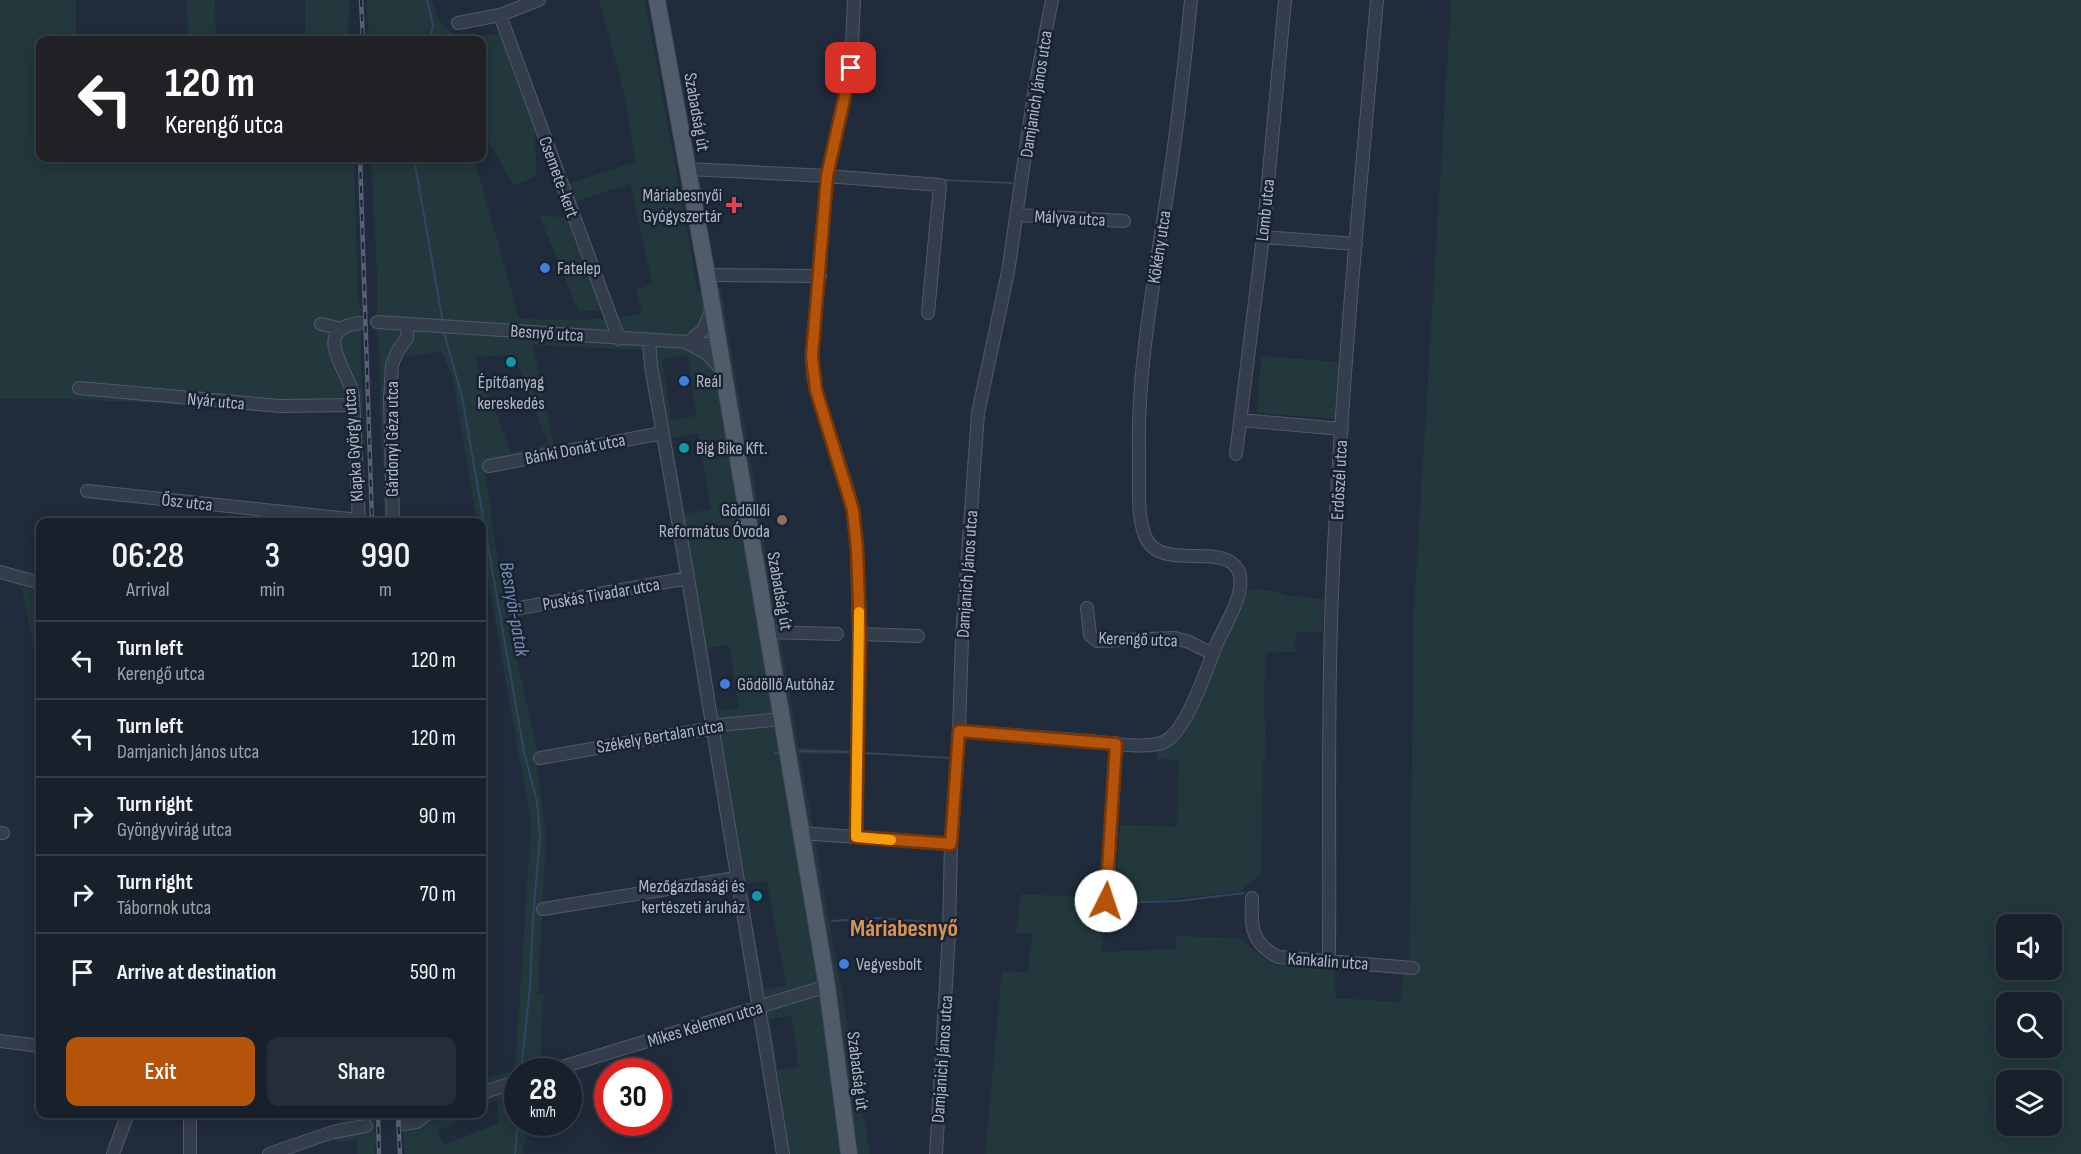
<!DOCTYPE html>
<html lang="en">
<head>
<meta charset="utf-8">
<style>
  :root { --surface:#18202c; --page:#252d38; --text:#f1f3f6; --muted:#9fa3a9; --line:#363e48; --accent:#b45309 }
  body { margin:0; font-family:"Sofia Sans Condensed",sans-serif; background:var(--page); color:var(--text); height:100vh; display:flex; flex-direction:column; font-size:22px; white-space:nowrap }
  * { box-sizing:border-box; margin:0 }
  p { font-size:20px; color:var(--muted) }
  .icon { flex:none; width:33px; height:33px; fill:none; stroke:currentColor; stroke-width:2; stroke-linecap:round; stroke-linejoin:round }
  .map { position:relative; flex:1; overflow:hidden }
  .sheet { position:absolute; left:36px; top:518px; width:450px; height:600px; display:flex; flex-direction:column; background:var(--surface); border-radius:12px; box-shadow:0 3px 15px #0003,0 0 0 2px var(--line) }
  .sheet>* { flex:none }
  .guide { position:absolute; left:36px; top:36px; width:450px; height:126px; border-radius:12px; box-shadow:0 3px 15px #0003,0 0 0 2px var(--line); background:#202124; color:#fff; overflow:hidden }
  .buttons { position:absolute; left:1996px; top:914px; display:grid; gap:12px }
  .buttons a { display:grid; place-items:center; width:66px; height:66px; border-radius:12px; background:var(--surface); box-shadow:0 3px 15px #0003,0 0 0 2px var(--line); font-size:30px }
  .speed { position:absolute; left:504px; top:1058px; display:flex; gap:12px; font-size:30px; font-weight:700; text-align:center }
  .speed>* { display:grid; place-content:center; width:78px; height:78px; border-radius:50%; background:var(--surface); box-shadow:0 3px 15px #0003,0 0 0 2px var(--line); line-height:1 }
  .speed small { font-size:15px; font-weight:400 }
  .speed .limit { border:9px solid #d22; background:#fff; color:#111 }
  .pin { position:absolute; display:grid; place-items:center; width:51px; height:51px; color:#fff; margin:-26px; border-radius:12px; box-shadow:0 3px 9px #0006 }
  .me { position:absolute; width:66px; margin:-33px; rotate:4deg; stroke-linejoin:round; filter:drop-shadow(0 0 4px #0008) }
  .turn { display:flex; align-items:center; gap:21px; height:126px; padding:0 30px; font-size:27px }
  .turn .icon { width:78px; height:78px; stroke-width:2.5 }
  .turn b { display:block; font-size:42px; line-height:51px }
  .eta { display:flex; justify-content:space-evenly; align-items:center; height:102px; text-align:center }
  .eta b { font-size:36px; font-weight:600; line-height:42px }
  .cta { display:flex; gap:12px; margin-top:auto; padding:12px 30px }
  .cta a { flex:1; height:69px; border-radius:12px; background:var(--accent); color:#fff; font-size:24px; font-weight:600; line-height:69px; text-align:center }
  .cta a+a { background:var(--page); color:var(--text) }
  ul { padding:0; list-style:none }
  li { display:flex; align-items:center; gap:18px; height:78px; padding:0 30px; border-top:2px solid var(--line) }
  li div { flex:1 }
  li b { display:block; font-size:22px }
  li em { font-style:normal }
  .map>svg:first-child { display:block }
  .green { fill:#22383c; fill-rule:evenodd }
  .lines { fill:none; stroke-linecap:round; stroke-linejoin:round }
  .stream { stroke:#324564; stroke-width:2 }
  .minor-casing { stroke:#515a69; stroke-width:14 }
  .major-casing { stroke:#3d4654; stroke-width:18 }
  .minor { stroke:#343d4b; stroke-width:12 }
  .major { stroke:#515c6b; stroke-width:16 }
  .rail-casing { stroke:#556173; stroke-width:4.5 }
  .rail { stroke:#192230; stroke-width:2; stroke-dasharray:7; stroke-linecap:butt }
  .route-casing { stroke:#753606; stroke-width:15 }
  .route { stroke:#b45309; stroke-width:10 }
  .slow { stroke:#f59e0b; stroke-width:10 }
  .health-dot { fill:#e0444e; stroke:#192230; stroke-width:2 }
  .shop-dot { fill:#3f7fe0; stroke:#192230; stroke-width:2 }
  .culture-dot { fill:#0f9aa8; stroke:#192230; stroke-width:2 }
  .education-dot { fill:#8d6e63; stroke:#192230; stroke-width:2 }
  .labels { text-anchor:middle; stroke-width:5; stroke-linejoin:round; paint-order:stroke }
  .street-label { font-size:18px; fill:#aeb7c7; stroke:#192230 }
  .poi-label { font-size:18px; fill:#aeb7c7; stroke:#192230; text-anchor:start }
  .water-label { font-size:20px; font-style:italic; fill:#748db2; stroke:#192230 }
  .district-label { font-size:24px; font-weight:bold; fill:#db9355; stroke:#192230 }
</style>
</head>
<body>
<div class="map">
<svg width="2081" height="1154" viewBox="0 0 2081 1154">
  <rect width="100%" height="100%" fill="#202b3b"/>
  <!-- green -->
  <path class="green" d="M0,0H76V40H40V158H354L358,299L361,309V367L365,445L363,451L367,522H353L345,410H309L64,399H0Z
    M187,0H215L216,40H188Z
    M305,0H349L348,40H305Z
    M366,0H432L439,20L456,37L501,34L535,129L536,176L514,186L482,130V40H369Z
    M599,0H645L698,291L721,288L799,748L853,750V754H800L870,1154H776L642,350L533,345L557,460L485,474L505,608L541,766H537L546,835L538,994L544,993L540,1066L530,1068L529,1071H518V1122H528L527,1143L523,1144L524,1154H405L403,1131V1113H465L454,1117L456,1123L438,1131L444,1145L499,1123C495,1115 500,1109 497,1100L482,1106V1078L515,1071L531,823L482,545V522H477L452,376L441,351L397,358L394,415L400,522H384L383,451L381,445L379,339L377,337V274L371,158H474L519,318C561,322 601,320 642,314L636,290L652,284L630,184L575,202L567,184L635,162L624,92ZM514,355L548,444L511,453L475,357ZM688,355L696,416L671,420L662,359ZM698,433L711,509L685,514L672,438ZM729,645L739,708L715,711L713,697H716L708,648ZM763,881L767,882L786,985L765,990L745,884ZM791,1016L799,1067L778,1070L770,1019Z
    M1451,0H2081V1154H985L1002,971L1028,972L1032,934L1016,933L1021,894L1099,898L1104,911L1102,952L1175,949L1177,936L1240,938L1257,953L1276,965L1334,964L1336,998L1401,1002L1402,974L1409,959L1414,608ZM2007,924H2052V969H2007ZM2007,1002H2052V1047H2007ZM2007,1080H2052V1125H2007Z
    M539,215L571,218L603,311H578Z
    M1261,356L1341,362L1337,419L1257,413Z
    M21,587L40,591V672Z
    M1253,589L1280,592L1284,595L1324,599L1323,633L1296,632L1295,652L1266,653L1264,699L1266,760H1263L1262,872L1240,892L1114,905L1120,825L1177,826L1178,760L1157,759L1158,749L1180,733L1241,595Z
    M347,1113H374L376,1133L375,1154H358L357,1140L335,1142L332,1127L340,1121Z"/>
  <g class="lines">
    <!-- stream -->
    <path class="stream" d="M427,0L433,25L430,40
      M414,158L443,323
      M943,180L1012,183
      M444,332L462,397L524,752L537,802L540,836L533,918L530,987L521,1071
      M800,751L848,752
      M775,753H778
      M864,753L951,758
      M1116,903L1178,901L1244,893
      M832,921L879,918L940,923
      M515,1154L518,1122"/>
    <!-- minor casing -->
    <g class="minor-casing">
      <path id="minor" d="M854,0L851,68L827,176L812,356L813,375L816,390L848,491L853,510L857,549L859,634L856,837
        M500,15L539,0
        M458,23L500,15L619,339
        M688,169L827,176L940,185L928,313
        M1017,215L1124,221
        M1263,237L1356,244
        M707,275L820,276
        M377,322L718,344
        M321,324L342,329
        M649,341L651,366L688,578L783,1154
        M687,343L703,330L712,309
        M691,345L706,353L722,370
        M79,388L280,406L353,405
        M1240,420L1342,429
        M1236,454L1263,237L1285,0
        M489,466L662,433
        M87,491L359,520
        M359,522L353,396C349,370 309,329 360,323
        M393,522L390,399L392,365L397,352L407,338L408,324
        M0,572L40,583
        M1087,608L1090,635L1097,641L1175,638L1189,642L1213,654
        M514,609L688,578
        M767,632L837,634
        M859,634L918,636
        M959,731C1003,734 1046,738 1090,741C1111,743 1136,748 1158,744C1163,743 1167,741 1171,737C1190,720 1207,668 1217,643C1225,625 1248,590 1238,570C1223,541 1159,573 1145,536C1136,514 1140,477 1139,453C1137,371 1153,289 1165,208C1176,139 1184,70 1191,0
        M540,758L713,728L720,725L781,719
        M0,833H3
        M801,833L951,844
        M1252,898C1251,926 1250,942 1278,957L1413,968
        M1106,901L1116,743
        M543,909L736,878
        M1329,961C1330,830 1327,699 1333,569C1342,379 1360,189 1377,0
        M0,1041L40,1046
        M549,1071L827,986
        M482,1093L518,1081
        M190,1113V1154
        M403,1124L417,1122L428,1113
        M113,1154L128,1113
        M269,1154L333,1132L366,1126
        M936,1154L949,933L951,844L959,731L962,637L978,413L1008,272L1034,93L1052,0"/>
    </g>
    <!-- major casing -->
    <g class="major-casing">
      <path id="major" d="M657,0L707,275L827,986L849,1154"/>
    </g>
    <!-- minor -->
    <use href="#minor" class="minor"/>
    <!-- major -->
    <use href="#major" class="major"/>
    <!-- rail casing -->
    <g class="rail-casing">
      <path id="rail" d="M361,0L363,40
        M360,158L372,522
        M378,1113L379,1154
        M398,1113L400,1154"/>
    </g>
    <!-- rail -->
    <use href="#rail" class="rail"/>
  </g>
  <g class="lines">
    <!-- route casing -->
    <g class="route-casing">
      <path id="route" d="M851,68L827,176L812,356L816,390L853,510L857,549L860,634L856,837L951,844L959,731L1116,744L1106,901"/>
    </g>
    <!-- route -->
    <use href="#route" class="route"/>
    <!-- slow -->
    <path class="slow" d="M859,612L856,837L891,840"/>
  </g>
  <!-- markers -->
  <path class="health-dot" d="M731 196h6v6h6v6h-6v6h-6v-6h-6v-6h6z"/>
  <g class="shop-dot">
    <circle cx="545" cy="268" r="6"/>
    <circle cx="684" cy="381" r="6"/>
    <circle cx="725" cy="684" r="6"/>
    <circle cx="844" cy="964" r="6"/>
  </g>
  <g class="culture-dot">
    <circle cx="511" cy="362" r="6"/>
    <circle cx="684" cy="448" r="6"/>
    <circle cx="757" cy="896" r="6"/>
  </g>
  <circle class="education-dot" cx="782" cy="520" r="6"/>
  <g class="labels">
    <!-- street labels -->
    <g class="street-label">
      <text transform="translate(1036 94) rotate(-81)" y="6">Damjanich János utca</text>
      <text transform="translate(697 112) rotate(80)" y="6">Szabadság út</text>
      <text transform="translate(559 177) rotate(70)" y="6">Csemete-kert</text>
      <text transform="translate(1265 210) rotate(-84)" y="6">Lomb utca</text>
      <text transform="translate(1070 218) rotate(3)" y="6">Mályva utca</text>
      <text transform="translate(1159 247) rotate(-81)" y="6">Kökény utca</text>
      <text transform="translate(547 333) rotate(4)" y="6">Besnyő utca</text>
      <text transform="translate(216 401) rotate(5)" y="6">Nyár utca</text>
      <text transform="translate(392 439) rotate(-90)" y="6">Gárdonyi Géza utca</text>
      <text transform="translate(353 445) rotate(-94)" y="6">Klapka György utca</text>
      <text transform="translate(575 449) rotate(-11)" y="6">Bánki Donát utca</text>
      <text transform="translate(1339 480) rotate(-87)" y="6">Erdőszél utca</text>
      <text transform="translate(187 502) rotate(6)" y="6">Ősz utca</text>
      <text transform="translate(967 574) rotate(-86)" y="6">Damjanich János utca</text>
      <text transform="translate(780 591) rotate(80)" y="6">Szabadság út</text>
      <text transform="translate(601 594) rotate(-10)" y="6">Puskás Tivadar utca</text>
      <text transform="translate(1138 639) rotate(2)" y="6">Kerengő utca</text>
      <text transform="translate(660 736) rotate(-10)" y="6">Székely Bertalan utca</text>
      <text transform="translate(1328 961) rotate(4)" y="6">Kankalin utca</text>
      <text transform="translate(705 1024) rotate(-17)" y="6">Mikes Kelemen utca</text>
      <text transform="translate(942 1059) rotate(-86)" y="6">Damjanich János utca</text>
      <text transform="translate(858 1071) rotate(83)" y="6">Szabadság út</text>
    </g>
    <!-- poi labels -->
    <g class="poi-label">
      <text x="722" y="201" text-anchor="end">Máriabesnyői<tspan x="722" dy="21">Gyógyszertár</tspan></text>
      <text x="557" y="274">Fatelep</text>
      <text x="696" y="387">Reál</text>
      <text x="511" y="388" text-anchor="middle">Építőanyag<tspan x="511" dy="21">kereskedés</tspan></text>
      <text x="696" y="454">Big Bike Kft.</text>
      <text x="770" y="516" text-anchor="end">Gödöllői<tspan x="770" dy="21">Református Óvoda</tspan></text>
      <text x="737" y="690">Gödöllő Autóház</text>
      <text x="745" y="892" text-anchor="end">Mezőgazdasági és<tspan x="745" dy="21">kertészeti áruház</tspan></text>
      <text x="856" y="970">Vegyesbolt</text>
    </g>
    <!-- water labels -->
    <g class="water-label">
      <text transform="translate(515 609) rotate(80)" y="7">Besnyői-patak</text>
    </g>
    <!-- district labels -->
    <g class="district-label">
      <text x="904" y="936">Máriabesnyő</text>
    </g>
  </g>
</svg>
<div class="buttons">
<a><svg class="icon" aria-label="sound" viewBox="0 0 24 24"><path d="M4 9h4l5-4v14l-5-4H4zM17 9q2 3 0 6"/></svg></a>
<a><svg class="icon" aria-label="search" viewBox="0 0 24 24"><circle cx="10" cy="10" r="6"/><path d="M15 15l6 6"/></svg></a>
<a><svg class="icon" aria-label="layers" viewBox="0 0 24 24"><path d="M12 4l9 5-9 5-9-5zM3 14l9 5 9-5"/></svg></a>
</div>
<div class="speed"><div>28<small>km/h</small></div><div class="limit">30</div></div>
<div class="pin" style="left:851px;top:68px;background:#d93025"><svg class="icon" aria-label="arrive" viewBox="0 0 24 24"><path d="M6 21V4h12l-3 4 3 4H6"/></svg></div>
<svg class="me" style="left:1106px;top:901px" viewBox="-20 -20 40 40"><circle r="19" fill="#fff"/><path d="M0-13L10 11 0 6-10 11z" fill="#b45309"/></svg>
<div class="guide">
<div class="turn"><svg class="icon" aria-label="left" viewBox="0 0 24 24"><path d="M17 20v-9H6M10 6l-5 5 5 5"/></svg><div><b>120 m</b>Kerengő utca</div></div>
</div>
<section class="sheet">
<div class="eta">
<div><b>06:28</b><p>Arrival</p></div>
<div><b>3</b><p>min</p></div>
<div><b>990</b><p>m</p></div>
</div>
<ul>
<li><svg class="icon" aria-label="left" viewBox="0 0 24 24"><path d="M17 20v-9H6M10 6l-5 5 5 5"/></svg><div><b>Turn left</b><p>Kerengő utca</p></div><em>120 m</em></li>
<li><svg class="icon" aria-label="left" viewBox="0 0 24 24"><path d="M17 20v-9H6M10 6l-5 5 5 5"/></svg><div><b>Turn left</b><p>Damjanich János utca</p></div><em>120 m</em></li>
<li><svg class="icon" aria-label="right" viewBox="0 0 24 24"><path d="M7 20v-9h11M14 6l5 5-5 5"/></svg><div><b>Turn right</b><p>Gyöngyvirág utca</p></div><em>90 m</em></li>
<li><svg class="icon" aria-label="right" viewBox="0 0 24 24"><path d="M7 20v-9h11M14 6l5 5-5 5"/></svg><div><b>Turn right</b><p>Tábornok utca</p></div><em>70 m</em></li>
<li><svg class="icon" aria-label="arrive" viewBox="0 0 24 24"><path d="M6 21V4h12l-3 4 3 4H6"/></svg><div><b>Arrive at destination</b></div><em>590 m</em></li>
</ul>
<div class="cta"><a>Exit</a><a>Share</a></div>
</section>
</div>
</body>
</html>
